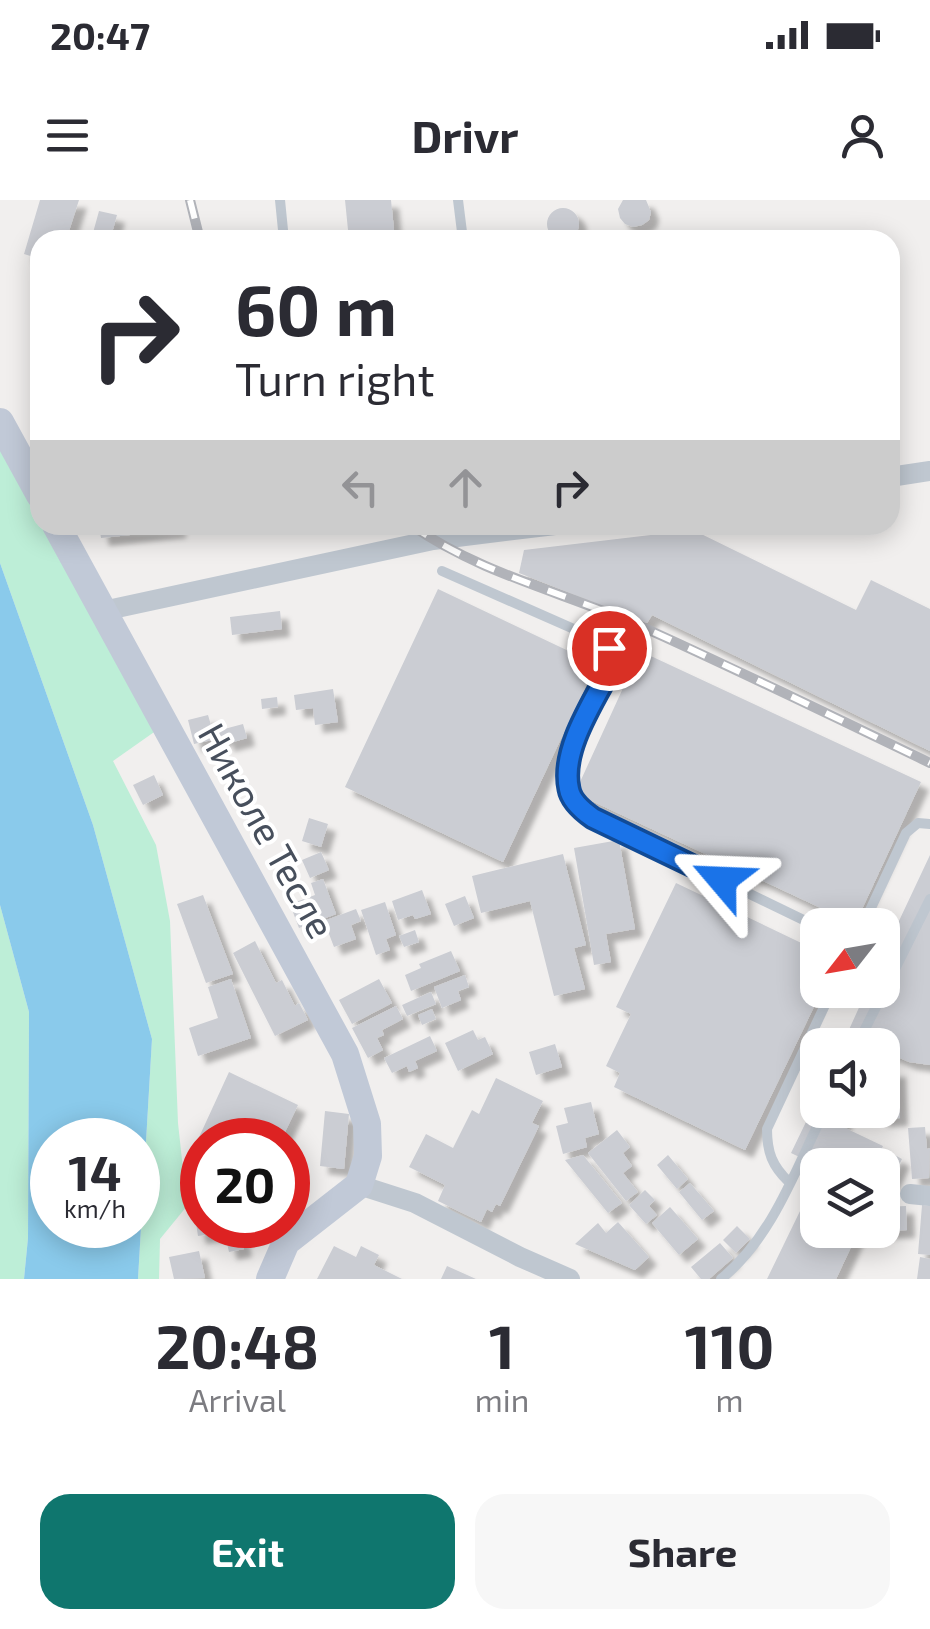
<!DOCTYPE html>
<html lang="en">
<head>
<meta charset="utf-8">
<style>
  :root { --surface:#fff; --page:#f7f7f7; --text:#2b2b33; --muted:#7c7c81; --accent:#0f766e }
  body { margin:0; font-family:"Exo 2",sans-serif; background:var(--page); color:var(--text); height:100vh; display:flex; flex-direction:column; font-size:38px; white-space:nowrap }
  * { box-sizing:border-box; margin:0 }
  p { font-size:32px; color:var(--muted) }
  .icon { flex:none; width:55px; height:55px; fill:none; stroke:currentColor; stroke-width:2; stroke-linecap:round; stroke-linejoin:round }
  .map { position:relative; height:1079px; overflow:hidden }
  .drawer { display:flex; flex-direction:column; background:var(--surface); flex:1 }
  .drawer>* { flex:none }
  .hud { position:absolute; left:30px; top:30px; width:870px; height:305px; border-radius:30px; box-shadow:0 5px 25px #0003; background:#fff; color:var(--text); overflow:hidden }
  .needle { width:65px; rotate:239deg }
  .buttons { position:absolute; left:800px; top:708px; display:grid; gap:20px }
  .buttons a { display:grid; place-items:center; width:100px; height:100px; border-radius:20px; background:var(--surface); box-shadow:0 5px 25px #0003; font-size:50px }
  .speed { position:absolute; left:30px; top:918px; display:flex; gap:20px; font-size:50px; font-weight:700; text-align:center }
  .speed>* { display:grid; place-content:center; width:130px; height:130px; border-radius:50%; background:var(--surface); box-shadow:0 5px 25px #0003; line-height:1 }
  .speed small { font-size:25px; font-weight:400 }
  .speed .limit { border:15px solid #d22; background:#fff; color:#111 }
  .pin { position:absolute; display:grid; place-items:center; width:85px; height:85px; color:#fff; margin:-42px; border:5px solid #fff; border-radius:50%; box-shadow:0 2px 10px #0007 }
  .me { position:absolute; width:110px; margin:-55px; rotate:296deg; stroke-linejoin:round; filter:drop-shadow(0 0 8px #0008) }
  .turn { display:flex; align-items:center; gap:35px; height:210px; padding:0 40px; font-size:45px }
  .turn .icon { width:130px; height:130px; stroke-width:2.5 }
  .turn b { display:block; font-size:70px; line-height:85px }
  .lanes { display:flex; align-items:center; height:95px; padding:0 40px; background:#0003; justify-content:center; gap:50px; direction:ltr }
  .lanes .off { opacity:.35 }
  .eta { display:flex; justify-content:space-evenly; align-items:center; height:170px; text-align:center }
  .eta b { font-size:60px; font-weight:700; line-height:70px }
  .button { display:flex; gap:20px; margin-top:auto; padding:20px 40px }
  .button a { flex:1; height:115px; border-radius:30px; background:var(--accent); color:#fff; font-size:40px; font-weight:700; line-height:115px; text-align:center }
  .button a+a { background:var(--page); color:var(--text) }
  .status { display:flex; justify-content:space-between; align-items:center; height:70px; padding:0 50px; background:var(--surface); direction:ltr }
  .status svg { height:28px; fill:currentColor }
  header { display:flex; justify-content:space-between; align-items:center; height:130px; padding:0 40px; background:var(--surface); font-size:45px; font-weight:700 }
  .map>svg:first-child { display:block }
  .green { fill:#bdeed7 }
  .water { fill:#8acaeb; fill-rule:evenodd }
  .building { fill:#cbcdd3; filter:url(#shadow) }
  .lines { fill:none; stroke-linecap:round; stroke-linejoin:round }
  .lane { stroke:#bfc7d0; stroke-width:10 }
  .street { stroke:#bfc7d0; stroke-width:20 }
  .secondary { stroke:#c1c9d7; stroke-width:28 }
  .rail-casing { stroke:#b1b3b9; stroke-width:10 }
  .rail { stroke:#fff; stroke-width:6; stroke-dasharray:19; stroke-linecap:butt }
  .route-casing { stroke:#114b97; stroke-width:25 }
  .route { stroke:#1a73e8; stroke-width:18 }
  .labels { text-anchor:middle; stroke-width:8; stroke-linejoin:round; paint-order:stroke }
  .street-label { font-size:38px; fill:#474f5c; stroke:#fff }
</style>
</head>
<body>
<div class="status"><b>20:47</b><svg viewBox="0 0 49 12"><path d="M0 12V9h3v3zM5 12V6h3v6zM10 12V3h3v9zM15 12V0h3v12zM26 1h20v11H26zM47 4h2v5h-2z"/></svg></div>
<header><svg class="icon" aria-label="menu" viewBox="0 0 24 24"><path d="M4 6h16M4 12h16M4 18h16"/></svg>Drivr<svg class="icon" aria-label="person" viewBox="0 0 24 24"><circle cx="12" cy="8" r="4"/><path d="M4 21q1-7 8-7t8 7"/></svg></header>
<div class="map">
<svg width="930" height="1079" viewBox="0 0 930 1079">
  <defs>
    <filter id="shadow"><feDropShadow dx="8" dy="8" stdDeviation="2.5" flood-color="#0004"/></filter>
  </defs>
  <rect width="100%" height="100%" fill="#f1efee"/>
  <!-- green -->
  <path class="green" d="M0,243L40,315V325H46L157,530L113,561L156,645L170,721L178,923L187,1006L160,1039L159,1079H138L152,839L93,625L0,363Z
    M0,705L29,812L28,1038L24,1079H0Z"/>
  <!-- water -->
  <path class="water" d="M0,363L93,625L152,839L138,1079H24L28,1038L29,812L0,705ZM52,940H138V1025H52Z"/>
  <!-- building -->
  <path class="building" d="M40,0H79L66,40H40V59L24,54Z
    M345,0H391L395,40H349Z
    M623,0H646L651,12L649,20L642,25L633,27L625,24L620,18L618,9Z
    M547 24a16 16 0 1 1 32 0a16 16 0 1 1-32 0Z
    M99,11L117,15L110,40H91Z
    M99,325H178V330L101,338Z
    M693,330L856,410L871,380L930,409V551L652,415L647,423L519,373L524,350Z
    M438,389L596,464L503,662L345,587Z
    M280,411L282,429L232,435L230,417Z
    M640,451L921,582L855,724L575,593Z
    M333,489L338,522L315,525L313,508L296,510L294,495Z
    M277,497L278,507L262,509L261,499Z
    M208,515L213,532L243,524L247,538L226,544L225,537L194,544L188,520Z
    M154,575L163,595L143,605L133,585Z
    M309,618L328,624L321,647L302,641Z
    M619,640L635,729L606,734L611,762L594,765L574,648Z
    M321,652L329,670L310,678L302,660Z
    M563,654L586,745L574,748L585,789L554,796L530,701L481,713L472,676Z
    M930,655V865L909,862L882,850V845H842L867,790H882V757Z
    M323,679L336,714L299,728L291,707L297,705L296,702L315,695L311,683Z
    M676,683L818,751V790H822L745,950L614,887L620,873L606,866L631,814L616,807Z
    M422,690L431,714L415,719L413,715L398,720L392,701Z
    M203,695L233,774L206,783L177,704Z
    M465,696L474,718L454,726L445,704Z
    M385,702L396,735L386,739L390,750L376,755L361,710Z
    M356,709L361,721L351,725L356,739L334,747L324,721Z
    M415,730L419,742L404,747L399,736Z
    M255,741L276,783L282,780L295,806L299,803L308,820L275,836L233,753Z
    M451,751L460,771L411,791L405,775L421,768L419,764Z
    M465,775L469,787L458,791L461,800L442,808L434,787Z
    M231,779L251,838L198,856L189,828L218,818L208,787Z
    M379,779L392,803L352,824L339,800Z
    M431,792L436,804L407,816L402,805Z
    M396,806L403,819L382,830L384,835L377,838L383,850L368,858L352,828Z
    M432,809L436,819L422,825L418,815Z
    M473,830L478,840L485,837L493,854L458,871L445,843Z
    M430,836L437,851L415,861L418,868L409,872L407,866L392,873L384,858Z
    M555,844L562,867L536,875L529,852Z
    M898,869L900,918L880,919L879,910H882V870Z
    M229,872L298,905L281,940H202V965L189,959Z
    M496,878L543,901L532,923L539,926L500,1006L496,1004L492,1012L487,1009L481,1022L438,1001L445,985L409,967L426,934L453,948L472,910L479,914Z
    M818,897V910H848L841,926L883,946L874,965H816L791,953Z
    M591,902L599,934L585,938L587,947L563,954L556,926L568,923L564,908Z
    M325,911L349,914L344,969L320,966Z
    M925,927L927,949L930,948L929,978L912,979L908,928Z
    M617,930L630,947L623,953L632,966L623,973L638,992L626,1001L588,953Z
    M893,954L902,959L888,989L882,986V977Z
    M583,955L622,1003L608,1013L565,960Z
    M668,955L688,979L677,989L657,965Z
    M818,974V1030H859L836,1079H767Z
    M690,983L714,1011L702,1020L679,992Z
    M202,984V1014L197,1015L191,986Z
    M645,990L655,1000L649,1006L657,1015L646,1024L629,1005Z
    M922,1005L930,1006V1055L918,1054Z
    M906,1006L907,1030L884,1031L883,1007Z
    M670,1007L698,1039L679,1055L652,1023Z
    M202,1022V1025H237L238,1030L198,1036L196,1023Z
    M618,1022L649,1057L635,1070L575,1044L598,1023L606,1033Z
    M737,1026L750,1039L736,1053L723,1040Z
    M241,1035L244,1049L229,1052L226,1039Z
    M720,1043L733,1058L709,1079H701L691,1067Z
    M334,1046L356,1057L361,1046L379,1055L374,1065L402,1079H317Z
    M199,1051L205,1078L174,1079L169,1057Z
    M920,1057L930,1059V1079H917Z
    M447,1066L476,1079H441Z"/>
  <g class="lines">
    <!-- lane -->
    <path class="lane" d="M280,0L284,40
      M458,0L463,40
      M442,371L592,437C605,444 612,449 613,464C595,498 561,549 569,589C571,601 583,611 593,618L818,727
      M863,725L906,633L918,623L930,624
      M882,757L898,763
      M857,845L930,699
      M789,982C772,966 767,952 767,929L832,790
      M721,1079C773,1037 796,968 825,910"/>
    <!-- street -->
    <path class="street" d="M890,277L930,271
      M103,411L433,340L555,325
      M359,985L415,1003L520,1057L570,1079
      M910,994L930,996"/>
    <!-- secondary -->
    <path class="secondary" d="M0,222L40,295
      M56,325L345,854L367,924L368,956L359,985L286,1042L270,1079"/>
    <!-- rail casing -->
    <g class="rail-casing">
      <path id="rail" d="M190,0L200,40
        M411,325C481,374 563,392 640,426C738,470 834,517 930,563"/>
    </g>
    <!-- rail -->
    <use href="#rail" class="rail"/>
  </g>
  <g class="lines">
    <!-- route casing -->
    <g class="route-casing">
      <path id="route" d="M609,448L612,453L613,464C596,498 560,549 569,589C571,601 583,611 593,618L722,680"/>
    </g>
    <!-- route -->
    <use href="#route" class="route"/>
  </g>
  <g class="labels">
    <!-- street labels -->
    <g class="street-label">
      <text transform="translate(266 631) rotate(61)" y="13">Николе Тесле</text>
    </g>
  </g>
</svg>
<div class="buttons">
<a><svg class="needle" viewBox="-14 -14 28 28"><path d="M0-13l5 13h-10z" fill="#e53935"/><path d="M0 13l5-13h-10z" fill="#7c7c81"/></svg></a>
<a><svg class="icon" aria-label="sound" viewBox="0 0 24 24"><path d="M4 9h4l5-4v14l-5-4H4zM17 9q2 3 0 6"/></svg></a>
<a><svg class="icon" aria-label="layers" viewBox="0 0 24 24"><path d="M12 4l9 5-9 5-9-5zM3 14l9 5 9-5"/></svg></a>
</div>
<div class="speed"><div>14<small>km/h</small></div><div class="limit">20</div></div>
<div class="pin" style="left:609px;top:448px;background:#d93025"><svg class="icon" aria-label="arrive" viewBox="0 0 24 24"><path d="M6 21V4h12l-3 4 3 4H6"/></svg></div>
<svg class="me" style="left:722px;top:680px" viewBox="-20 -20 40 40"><path d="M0-17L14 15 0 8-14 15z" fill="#1a73e8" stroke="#fff" stroke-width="4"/></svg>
<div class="hud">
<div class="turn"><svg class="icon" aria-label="right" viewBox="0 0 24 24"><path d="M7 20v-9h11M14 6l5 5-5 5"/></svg><div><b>60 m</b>Turn right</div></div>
<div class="lanes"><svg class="icon off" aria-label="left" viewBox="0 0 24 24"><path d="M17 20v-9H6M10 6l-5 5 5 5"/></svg><svg class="icon off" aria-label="ahead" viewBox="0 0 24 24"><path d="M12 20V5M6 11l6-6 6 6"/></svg><svg class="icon" aria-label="right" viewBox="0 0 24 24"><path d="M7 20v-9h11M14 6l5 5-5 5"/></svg></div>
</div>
</div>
<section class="drawer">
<div class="eta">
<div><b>20:48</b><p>Arrival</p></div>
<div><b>1</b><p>min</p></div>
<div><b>110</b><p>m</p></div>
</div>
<div class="button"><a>Exit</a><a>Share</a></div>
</section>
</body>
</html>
